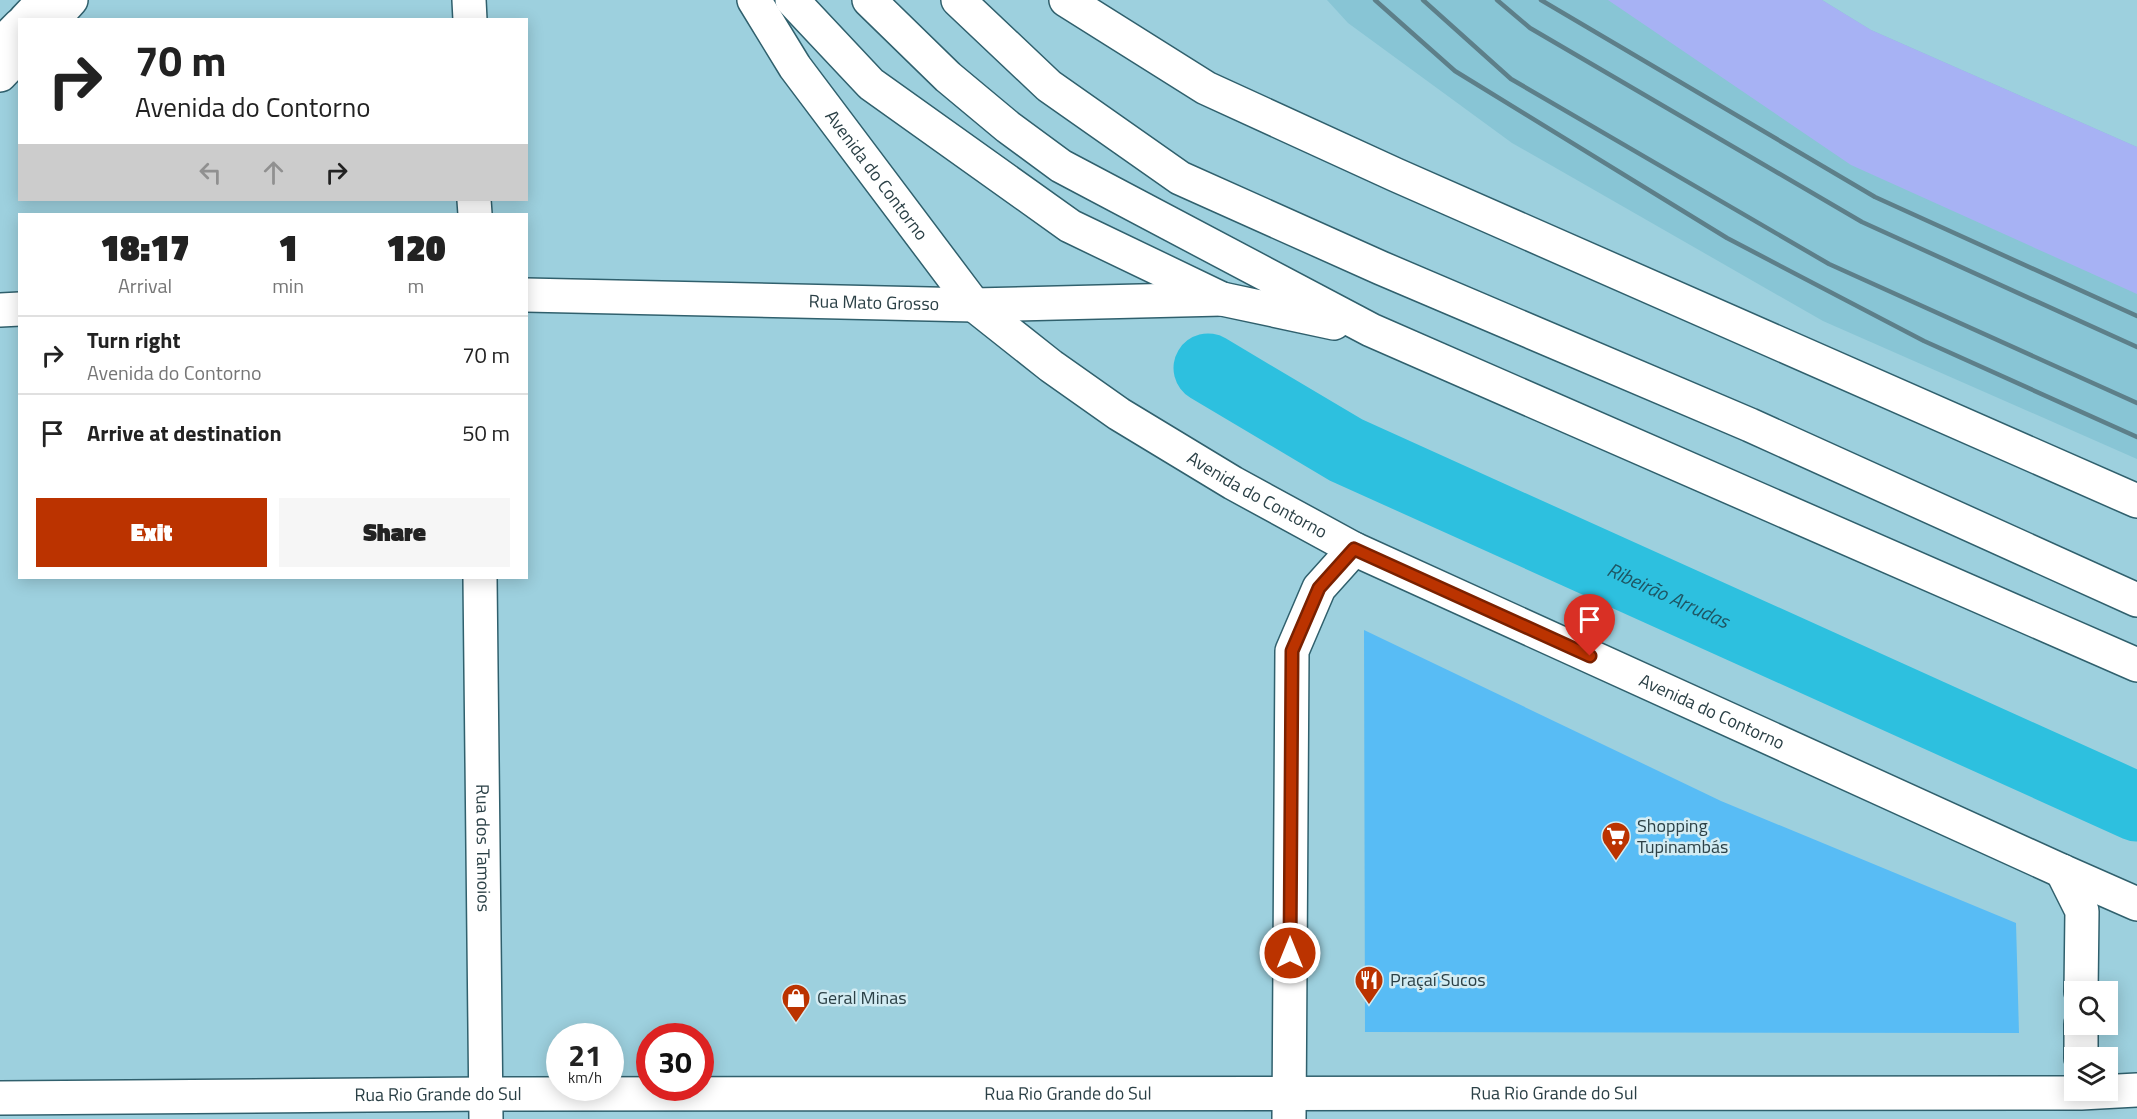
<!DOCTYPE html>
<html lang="en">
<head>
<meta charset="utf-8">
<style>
  :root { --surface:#fff; --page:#f6f6f6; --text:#222; --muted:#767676; --line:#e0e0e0; --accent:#b30 }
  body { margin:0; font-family:"Titillium Web",sans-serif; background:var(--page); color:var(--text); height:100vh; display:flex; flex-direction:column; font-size:22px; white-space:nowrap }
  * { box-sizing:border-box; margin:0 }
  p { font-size:20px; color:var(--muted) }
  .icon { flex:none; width:33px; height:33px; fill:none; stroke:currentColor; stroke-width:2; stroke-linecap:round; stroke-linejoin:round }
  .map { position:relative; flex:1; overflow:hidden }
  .drawer { position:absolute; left:18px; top:213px; width:510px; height:366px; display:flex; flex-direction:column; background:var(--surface); border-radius:0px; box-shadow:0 3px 15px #0003 }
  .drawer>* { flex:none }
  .hud { position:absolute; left:18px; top:18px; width:510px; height:183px; border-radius:0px; box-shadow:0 3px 15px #0003; background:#fff; color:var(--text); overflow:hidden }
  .buttons { position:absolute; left:2064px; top:981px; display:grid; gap:12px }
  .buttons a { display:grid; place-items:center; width:54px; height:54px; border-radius:0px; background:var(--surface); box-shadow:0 3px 15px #0003; font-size:30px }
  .speed { position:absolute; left:546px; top:1023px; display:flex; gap:12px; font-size:30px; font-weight:700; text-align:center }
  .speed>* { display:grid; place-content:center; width:78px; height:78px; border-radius:50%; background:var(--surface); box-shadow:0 3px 15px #0003; line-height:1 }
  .speed small { font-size:15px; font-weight:400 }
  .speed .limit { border:9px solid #d22; background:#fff; color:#111 }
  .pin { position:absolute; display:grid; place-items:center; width:51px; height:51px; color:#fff; margin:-62px -26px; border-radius:50% 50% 50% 0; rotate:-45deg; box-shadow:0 0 6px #0007 }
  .pin .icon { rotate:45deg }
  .me { position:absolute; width:66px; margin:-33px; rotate:0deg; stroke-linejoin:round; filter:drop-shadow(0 0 4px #0008) }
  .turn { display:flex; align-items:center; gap:21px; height:126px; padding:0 18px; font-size:27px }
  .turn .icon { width:78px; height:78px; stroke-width:2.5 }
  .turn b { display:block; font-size:42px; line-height:51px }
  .lanes { display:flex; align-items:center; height:57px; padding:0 18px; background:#0003; justify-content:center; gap:30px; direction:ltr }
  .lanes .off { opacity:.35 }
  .eta { display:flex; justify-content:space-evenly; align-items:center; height:102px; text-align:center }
  .eta b { font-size:36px; font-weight:800; line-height:42px }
  .cta { display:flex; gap:12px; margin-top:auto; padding:12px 18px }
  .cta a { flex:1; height:69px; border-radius:0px; background:var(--accent); color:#fff; font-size:24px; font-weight:800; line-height:69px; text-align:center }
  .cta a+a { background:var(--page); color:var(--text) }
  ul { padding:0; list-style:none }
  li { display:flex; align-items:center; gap:18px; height:78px; padding:0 18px; border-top:2px solid var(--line) }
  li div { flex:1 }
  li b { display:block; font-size:22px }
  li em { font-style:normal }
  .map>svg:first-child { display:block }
  .built { fill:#88c5d5 }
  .green { fill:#a7b2f4 }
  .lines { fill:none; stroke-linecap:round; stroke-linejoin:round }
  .river { stroke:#2dc0df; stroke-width:69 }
  .building { fill:#58bcf5 }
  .minor-casing { stroke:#30606d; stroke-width:36 }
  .major-casing { stroke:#30606d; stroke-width:36 }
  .highway-casing { stroke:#30606d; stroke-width:36 }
  .minor { stroke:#fff; stroke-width:33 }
  .major { stroke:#fff; stroke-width:33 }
  .highway { stroke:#fff; stroke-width:33 }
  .rail { stroke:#5d7f89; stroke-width:4.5 }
  .route-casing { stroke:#7a2100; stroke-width:15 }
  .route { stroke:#b30; stroke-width:10 }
  .labels { text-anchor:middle; stroke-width:5; stroke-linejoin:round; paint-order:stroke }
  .street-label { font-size:18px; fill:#2b4046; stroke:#d3ecf3 }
  .poi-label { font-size:18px; fill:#2b4046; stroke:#d3ecf3; text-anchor:start }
  .water-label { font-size:20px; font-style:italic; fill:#1e5664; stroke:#d3ecf3 }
</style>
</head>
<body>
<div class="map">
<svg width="2137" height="1119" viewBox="0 0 2137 1119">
  <rect width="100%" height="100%" fill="#9dd0de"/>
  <!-- built -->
  <path class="built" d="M1327,0H1822L1871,30L2137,147V459L1823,321L1512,143L1348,23Z"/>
  <!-- green -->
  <path class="green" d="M1608,0H1822L1871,30L2137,147V294L1851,165Z"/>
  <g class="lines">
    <!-- river -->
    <path class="river" id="s1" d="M1208,368L1346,450L2137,807"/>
  </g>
  <!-- building -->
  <path class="building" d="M1364,630L1721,801L2016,923L2019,1033L1365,1032Z"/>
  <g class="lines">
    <!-- minor casing -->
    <g class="minor-casing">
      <g id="minor">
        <path d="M469,0L470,20"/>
        <path d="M53,20L71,0"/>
        <path d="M0,75L20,54"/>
        <path d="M474,200L475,214"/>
        <path id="s2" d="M526,295L974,305L1222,299"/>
        <path d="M0,310L20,309"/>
        <path id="s3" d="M480,578L486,1119"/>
        <path d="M2062,871L2082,911L2081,992"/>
        <path d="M2081,1058V1024"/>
        <path id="s4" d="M0,1098L485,1094L2081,1093L2137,1090"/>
        <path d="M1289,1119L1292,651L1319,588L1354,549"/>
      </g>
    </g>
    <!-- major casing -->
    <g class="major-casing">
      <g id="major">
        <path id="s5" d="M754,0L795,67L974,305L1051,366L1119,414L1233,483L1354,549L2062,871L2137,904"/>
        <path d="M1066,0L1206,88L1396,175L2137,501"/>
        <path d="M25,20L44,0"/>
        <path d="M0,45L20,25"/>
      </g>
    </g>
    <!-- highway casing -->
    <g class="highway-casing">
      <path id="highway" d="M792,0L871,84L1070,226L1222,299L1334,323
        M869,0L948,77L1008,127L1061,166L1371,330L2137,665
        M958,0L1049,86L1180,178L1381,268L1750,425L2137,600"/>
    </g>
    <!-- minor -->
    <use href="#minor" class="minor"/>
    <!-- major -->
    <use href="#major" class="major"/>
    <!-- highway -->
    <use href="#highway" class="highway"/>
    <!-- rail -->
    <path class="rail" d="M1375,0L1455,71L1727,238L1924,341L2137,437
      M1423,0L1511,79L1829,264L2137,403
      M1497,0L1530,28L1862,222L2137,347
      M1541,0L1875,197L2137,316"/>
  </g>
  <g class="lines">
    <!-- route casing -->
    <g class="route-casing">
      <path id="route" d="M1290,953L1292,651L1319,588L1354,549L1590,656"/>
    </g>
    <!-- route -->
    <use href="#route" class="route"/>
  </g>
  <!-- icons -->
  <defs>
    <g id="supermarket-pin" transform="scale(1.5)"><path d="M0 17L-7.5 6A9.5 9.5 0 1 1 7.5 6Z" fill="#b30" stroke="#d3ecf3"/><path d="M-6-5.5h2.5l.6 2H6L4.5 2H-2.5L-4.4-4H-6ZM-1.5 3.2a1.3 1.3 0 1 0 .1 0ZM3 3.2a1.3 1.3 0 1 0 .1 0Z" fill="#fff"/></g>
    <g id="restaurant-pin" transform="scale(1.5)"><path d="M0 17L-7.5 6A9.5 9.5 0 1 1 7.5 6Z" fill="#b30" stroke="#d3ecf3"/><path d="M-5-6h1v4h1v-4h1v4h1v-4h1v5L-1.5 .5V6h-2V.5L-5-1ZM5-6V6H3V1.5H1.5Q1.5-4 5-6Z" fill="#fff"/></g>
    <g id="shop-pin" transform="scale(1.5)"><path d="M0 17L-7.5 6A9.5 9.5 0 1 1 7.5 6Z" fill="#b30" stroke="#d3ecf3"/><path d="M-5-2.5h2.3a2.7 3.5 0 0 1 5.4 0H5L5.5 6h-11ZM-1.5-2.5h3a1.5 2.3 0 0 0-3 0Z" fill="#fff"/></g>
  </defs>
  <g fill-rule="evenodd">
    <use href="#supermarket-pin" x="1616" y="836"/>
    <use href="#restaurant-pin" x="1369" y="980"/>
    <use href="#shop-pin" x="796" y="998"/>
  </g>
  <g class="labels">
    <!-- street labels -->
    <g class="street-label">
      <text dy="6" stroke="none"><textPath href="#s5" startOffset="214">Avenida do Contorno</textPath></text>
      <text dy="6" stroke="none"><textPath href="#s2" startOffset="348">Rua Mato Grosso</textPath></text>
      <text dy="6" stroke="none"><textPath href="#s5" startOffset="718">Avenida do Contorno</textPath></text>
      <text dy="6" stroke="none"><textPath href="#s5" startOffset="1222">Avenida do Contorno</textPath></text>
      <text dy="6" stroke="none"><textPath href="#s3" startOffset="270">Rua dos Tamoios</textPath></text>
      <text dy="6" stroke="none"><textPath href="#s4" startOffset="1068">Rua Rio Grande do Sul</textPath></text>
      <text dy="6" stroke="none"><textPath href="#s4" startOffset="1554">Rua Rio Grande do Sul</textPath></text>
      <text dy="6" stroke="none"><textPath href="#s4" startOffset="438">Rua Rio Grande do Sul</textPath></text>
    </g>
    <!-- poi labels -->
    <g class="poi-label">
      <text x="1637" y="832">Shopping<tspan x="1637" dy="21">Tupinambás</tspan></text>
      <text x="1390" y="986">Praçaí Sucos</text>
      <text x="817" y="1004">Geral Minas</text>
    </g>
    <!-- water labels -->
    <g class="water-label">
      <text dy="7" stroke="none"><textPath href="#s1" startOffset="514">Ribeirão Arrudas</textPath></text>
    </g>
  </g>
</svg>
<div class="buttons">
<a><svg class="icon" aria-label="search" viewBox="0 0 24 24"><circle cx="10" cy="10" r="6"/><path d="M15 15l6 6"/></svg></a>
<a><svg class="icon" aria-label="layers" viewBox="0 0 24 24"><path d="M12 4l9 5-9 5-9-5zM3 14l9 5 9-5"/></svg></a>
</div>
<div class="speed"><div>21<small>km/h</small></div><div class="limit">30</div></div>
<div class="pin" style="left:1590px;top:656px;background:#d93025"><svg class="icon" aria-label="arrive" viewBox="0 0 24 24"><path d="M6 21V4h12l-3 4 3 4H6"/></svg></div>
<svg class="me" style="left:1290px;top:953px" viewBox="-20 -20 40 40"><circle r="17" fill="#b30" stroke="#fff" stroke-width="3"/><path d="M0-11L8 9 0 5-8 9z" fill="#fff"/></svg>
<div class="hud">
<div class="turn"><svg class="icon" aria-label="right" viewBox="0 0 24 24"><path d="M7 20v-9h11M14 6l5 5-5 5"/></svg><div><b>70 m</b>Avenida do Contorno</div></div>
<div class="lanes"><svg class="icon off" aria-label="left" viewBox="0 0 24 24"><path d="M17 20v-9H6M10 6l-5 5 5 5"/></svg><svg class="icon off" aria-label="ahead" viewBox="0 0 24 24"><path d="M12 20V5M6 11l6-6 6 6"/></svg><svg class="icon" aria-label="right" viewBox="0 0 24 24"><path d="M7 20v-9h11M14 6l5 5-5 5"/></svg></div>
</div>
<section class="drawer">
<div class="eta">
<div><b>18:17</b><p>Arrival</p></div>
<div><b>1</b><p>min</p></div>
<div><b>120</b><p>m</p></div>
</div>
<ul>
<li><svg class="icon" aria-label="right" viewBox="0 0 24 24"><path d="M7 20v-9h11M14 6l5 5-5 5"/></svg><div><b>Turn right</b><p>Avenida do Contorno</p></div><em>70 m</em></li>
<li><svg class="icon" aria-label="arrive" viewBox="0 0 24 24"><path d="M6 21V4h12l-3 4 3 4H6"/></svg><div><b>Arrive at destination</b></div><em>50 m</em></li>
</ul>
<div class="cta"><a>Exit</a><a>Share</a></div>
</section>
</div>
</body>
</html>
